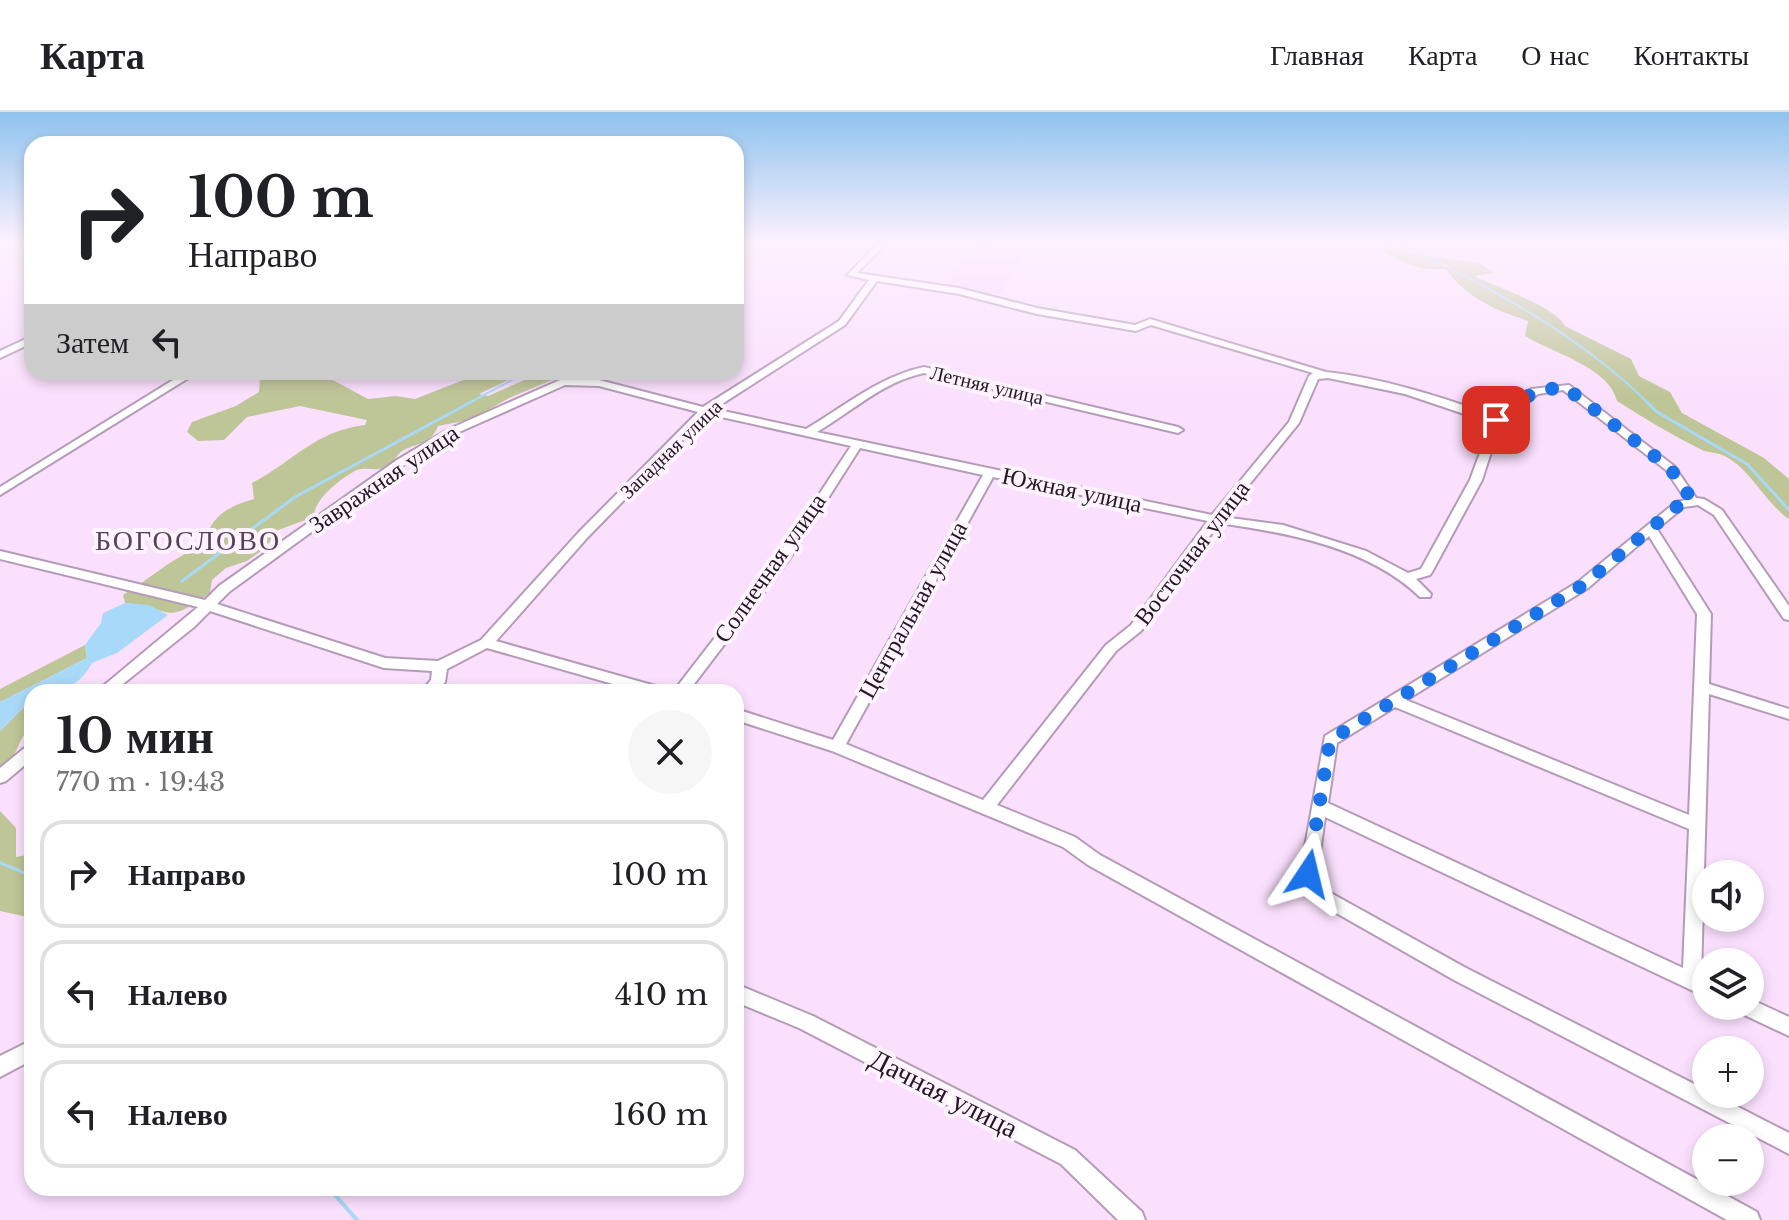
<!DOCTYPE html>
<html lang="ru">
<head>
<meta charset="utf-8">
<style>
  :root { --surface:#fff; --page:#f6f6f6; --text:#202124; --muted:#757577; --line:#e0e0e0 }
  body { margin:0; font-family:"Libre Baskerville",serif; background:var(--page); color:var(--text); height:100vh; display:flex; flex-direction:column; font-size:30px; white-space:nowrap }
  * { box-sizing:border-box; margin:0 }
  p { font-size:26px; color:var(--muted) }
  .icon { flex:none; width:44px; height:44px; fill:none; stroke:currentColor; stroke-width:2; stroke-linecap:round; stroke-linejoin:round }
  .map { position:relative; flex:1; overflow:hidden }
  .sheet { position:absolute; left:24px; top:572px; width:720px; height:512px; display:flex; flex-direction:column; background:var(--surface); border-radius:24px; box-shadow:0 4px 12px #0003 }
  .sheet>* { flex:none }
  .guide { position:absolute; left:24px; top:24px; width:720px; height:244px; border-radius:24px; box-shadow:0 4px 12px #0003; background:#fff; color:var(--text); overflow:hidden }
  .controls { position:absolute; left:1692px; top:748px; display:grid; gap:16px }
  .controls a { display:grid; place-items:center; width:72px; height:72px; border-radius:50%; background:var(--surface); box-shadow:0 4px 12px #0003; font-size:40px }
  .pin { position:absolute; display:grid; place-items:center; width:68px; height:68px; color:#fff; margin:-34px; border-radius:16px; box-shadow:0 4px 12px #0006 }
  .me { position:absolute; width:88px; margin:-44px; rotate:10deg; stroke-linejoin:round; filter:drop-shadow(0 0 6px #0008) }
  .turn { display:flex; align-items:center; gap:28px; height:168px; padding:0 32px; font-size:36px }
  .turn .icon { width:104px; height:104px; stroke-width:2.5 }
  .turn b { display:block; font-size:56px; line-height:68px }
  .then { display:flex; align-items:center; height:76px; padding:0 32px; background:#0003; gap:16px; font-size:30px }
  .round { display:grid; place-items:center; flex:none; width:84px; height:84px; border-radius:42px; background:var(--page) }
  .head { display:flex; align-items:center; justify-content:space-between; height:136px; padding:0 32px }
  h1 { font-size:48px; font-weight:700; line-height:60px }
  ul { padding:0; list-style:none }
  li { display:flex; align-items:center; gap:24px; height:108px; margin:0 16px 12px; padding:0 16px; border:4px solid var(--line); border-radius:24px }
  li div { flex:1 }
  li b { display:block; font-size:30px }
  li em { font-style:normal }
  header { display:flex; align-items:center; gap:48px; box-sizing:border-box; height:112px; padding:0 40px; background:var(--surface); border-bottom:2px solid var(--line) }
  header strong { font-size:38px }
  nav { display:flex; gap:44px; margin-inline-start:auto; font-size:28px }
  .map>svg:first-child { display:block }
  .built { fill:#f5d5f9 }
  .green { fill:#bec596 }
  .water { fill:#a9d9f8 }
  .lines { fill:none; stroke-linecap:round; stroke-linejoin:round }
  .stream-far2 { stroke:#a9d9f8; stroke-width:2 }
  .stream-far1 { stroke:#a9d9f8; stroke-width:3 }
  .stream { stroke:#a9d9f8; stroke-width:4 }
  .minor-casing { stroke:#b49bb7; stroke-width:4 }
  .minor { fill:#fff; fill-rule:evenodd }
  .route { stroke:#1a73e8; stroke-width:14; stroke-dasharray:0 25.2 }
  .labels { text-anchor:middle; stroke-width:8; stroke-linejoin:round; paint-order:stroke }
  .far-street-label { font-size:20px; fill:#221923; stroke:#fef3ff }
  .street-label { font-size:24px; fill:#221923; stroke:#fef3ff }
  .quarter-label { font-size:28px; letter-spacing:2px; fill:#57425a; stroke:#fef3ff }
  .near-street-label { font-size:28px; fill:#221923; stroke:#fef3ff }
</style>
</head>
<body>
<header>
<strong>Карта</strong>
<nav><a>Главная</a><a>Карта</a><a>О нас</a><a>Контакты</a></nav>
</header>
<div class="map">
<svg width="1789" height="1108" viewBox="0 0 1789 1108">
  <rect width="100%" height="100%" fill="#fae0fd"/>
  <!-- built -->
  <path class="built" d="M975,133L1026,140L999,183L945,175Z"/>
  <!-- green -->
  <path class="green" d="M1389,134L1419,143L1479,151L1495,161L1474,164C1497,175 1556,195 1565,214L1631,247L1639,264L1670,280L1682,301L1764,346L1789,367V407C1766,392 1748,353 1722,343C1716,340 1710,341 1704,339C1674,324 1645,307 1617,289C1610,256 1553,241 1525,224L1528,209C1494,197 1468,187 1446,157C1419,159 1400,151 1380,136Z
    M244,260H318L368,287L396,284L415,287L484,260H525L479,282L488,284L543,260H571L507,287L473,307L438,314C431,332 420,330 404,338C397,341 393,352 386,355C377,360 364,354 355,359C339,368 314,387 314,405L278,418L265,436L247,449L226,456L212,468L210,481C162,515 176,496 125,491L123,483C154,464 170,447 205,432C209,405 228,394 254,387L252,371C294,349 315,319 365,313L367,308L300,294L247,305L224,328L198,329L187,320L192,310L236,294L259,280L260,266Z
    M85,533L87,546L0,590V577Z
    M32,593V614C16,628 21,641 0,659V619L24,595Z
    M0,699L16,716V745L32,742V806L0,799Z"/>
  <!-- water -->
  <path class="water" d="M125,491L149,493L168,503L117,541L92,551C78,577 60,580 32,580V593L24,595L0,619V590L87,546L85,533L101,511L103,501Z"/>
  <g class="lines">
    <!-- stream-far2 -->
    <path class="stream-far2" d="M1397,130C1485,172 1580,223 1649,292
      M467,292L527,260"/>
    <!-- stream-far1 -->
    <path class="stream-far1" d="M1647,290L1657,300L1747,352L1789,398
      M182,469L295,385L471,290
      M0,751L32,764"/>
    <!-- stream -->
    <path class="stream" d="M329,1076L357,1108"/>
    <!-- minor casing -->
    <g class="minor-casing">
      <path id="minor" d="M880,130H888L857,161L959,176L1037,196L1135,213L1150,207L1326,260C1383,266 1441,285 1495,304L1531,277L1569,273L1674,354L1696,386L1704,387L1722,398L1789,494V508L1784,507L1714,403L1698,393L1684,395L1657,417L1711,502L1709,572L1789,597V607L1709,582L1701,865L1706,867V885L1325,705L1317,761L1329,780L1466,856L1706,978V982H1713L1789,1021V1042L1454,868L1317,790L1300,762L1325,624L1578,470L1676,390L1686,388L1666,358L1563,278L1538,282L1503,308L1509,310L1511,319L1501,323L1494,331L1482,368L1432,460L1430,463L1416,467L1431,482L1430,485H1420C1368,435 1288,421 1219,411L1141,519L1116,539L997,693L1075,725L1100,743L1757,1100L1760,1108H1727L1088,753L1063,735L832,639L736,608V597L833,628L983,363L860,336L790,446L688,580H673L781,440L851,334L708,302L587,426L496,529L659,575L666,580H641L487,536L447,557L445,570L437,580H421L431,568L432,559L384,556L210,499L194,515L113,580H96L198,495L0,447V439L205,488L219,474L397,348L449,317L560,268H599L703,295L839,209L869,168L847,163ZM877,169L959,182L1037,202L1136,219L1151,213L1313,261L1309,264L1289,310L1212,403L817,320C853,299 882,270 924,261L1178,321L1183,318L1178,315L924,255C878,265 845,294 806,317L714,297L845,213ZM1328,266L1405,282L1500,314V317L1493,319L1484,330L1470,368L1421,457L1408,461L1366,439L1283,413L1223,405L1299,311L1318,267ZM565,273L599,274L698,300L579,420L481,528L438,549L385,546L217,492L229,480L405,352L457,321ZM993,365L1208,409L1131,513L1106,533L983,688L846,632ZM1649,424L1697,502L1689,703L1406,588L1588,476ZM1395,595L1689,717L1683,856L1328,691L1337,631Z
        M32,224V231L0,246V239Z
        M186,260H198L0,383V375Z
        M32,632V647L6,669L0,671V656L27,634Z
        M736,872L813,904L1075,1038L1142,1100L1145,1108H1118L1061,1052L799,916L736,890Z
        M1750,887L1789,905V924L1738,900L1736,894H1750Z
        M26,931L32,934V948L0,965V944Z"/>
    </g>
    <!-- minor -->
    <use href="#minor" class="minor"/>
  </g>
  <!-- sky -->
  <linearGradient id="sky" x2="0" y2="1"><stop stop-color="#8fc3ee"/><stop offset="0.46" stop-color="#fdf1fe"/><stop offset="1" stop-color="#fdf1fe" stop-opacity="0"/></linearGradient>
  <rect width="1789" height="285" fill="url(#sky)"/>
  <g class="lines">
    <!-- route -->
    <path class="route" d="M1308,762L1330,628L1583,473L1680,392L1692,388L1670,356L1565,275L1535,279L1496,308"/>
  </g>
  <g class="labels">
    <!-- far-street labels -->
    <g class="far-street-label">
      <text transform="translate(987 273) rotate(13)" y="7">Летняя улица</text>
      <text transform="translate(671 337) rotate(-44)" y="7">Западная улица</text>
    </g>
    <!-- street labels -->
    <g class="street-label">
      <text transform="translate(384 367) rotate(-34)" y="8">Завражная улица</text>
      <text transform="translate(1072 378) rotate(12)" y="8">Южная улица</text>
      <text transform="translate(1192 441) rotate(-53)" y="8">Восточная улица</text>
      <text transform="translate(770 456) rotate(-55)" y="8">Солнечная улица</text>
      <text transform="translate(913 498) rotate(-61)" y="8">Центральная улица</text>
    </g>
    <!-- quarter labels -->
    <g class="quarter-label">
      <text x="188" y="438">БОГОСЛОВО</text>
    </g>
    <!-- near-street labels -->
    <g class="near-street-label">
      <text transform="translate(944 981) rotate(27)" y="10">Дачная улица</text>
    </g>
  </g>
</svg>
<div class="controls">
<a><svg class="icon" aria-label="sound" viewBox="0 0 24 24"><path d="M4 9h4l5-4v14l-5-4H4zM17 9q2 3 0 6"/></svg></a>
<a><svg class="icon" aria-label="layers" viewBox="0 0 24 24"><path d="M12 4l9 5-9 5-9-5zM3 14l9 5 9-5"/></svg></a>
<a>+</a>
<a>−</a>
</div>
<div class="pin" style="left:1496px;top:308px;background:#d93025"><svg class="icon" aria-label="arrive" viewBox="0 0 24 24"><path d="M6 21V4h12l-3 4 3 4H6"/></svg></div>
<svg class="me" style="left:1308px;top:762px" viewBox="-20 -20 40 40"><path d="M0-17L14 15 0 8-14 15z" fill="#1a73e8" stroke="#fff" stroke-width="4"/></svg>
<div class="guide">
<div class="turn"><svg class="icon" aria-label="right" viewBox="0 0 24 24"><path d="M7 20v-9h11M14 6l5 5-5 5"/></svg><div><b>100 m</b>Направо</div></div>
<div class="then">Затем<svg class="icon" aria-label="left" viewBox="0 0 24 24"><path d="M17 20v-9H6M10 6l-5 5 5 5"/></svg></div>
</div>
<section class="sheet">
<div class="head"><div><h1>10 мин</h1><p>770 m · 19:43</p></div><a class="round"><svg class="icon" aria-label="close" viewBox="0 0 24 24"><path d="M6 6l12 12M18 6L6 18"/></svg></a></div>
<ul>
<li><svg class="icon" aria-label="right" viewBox="0 0 24 24"><path d="M7 20v-9h11M14 6l5 5-5 5"/></svg><div><b>Направо</b></div><em>100 m</em></li>
<li><svg class="icon" aria-label="left" viewBox="0 0 24 24"><path d="M17 20v-9H6M10 6l-5 5 5 5"/></svg><div><b>Налево</b></div><em>410 m</em></li>
<li><svg class="icon" aria-label="left" viewBox="0 0 24 24"><path d="M17 20v-9H6M10 6l-5 5 5 5"/></svg><div><b>Налево</b></div><em>160 m</em></li>
</ul>
</section>
</div>
</body>
</html>
